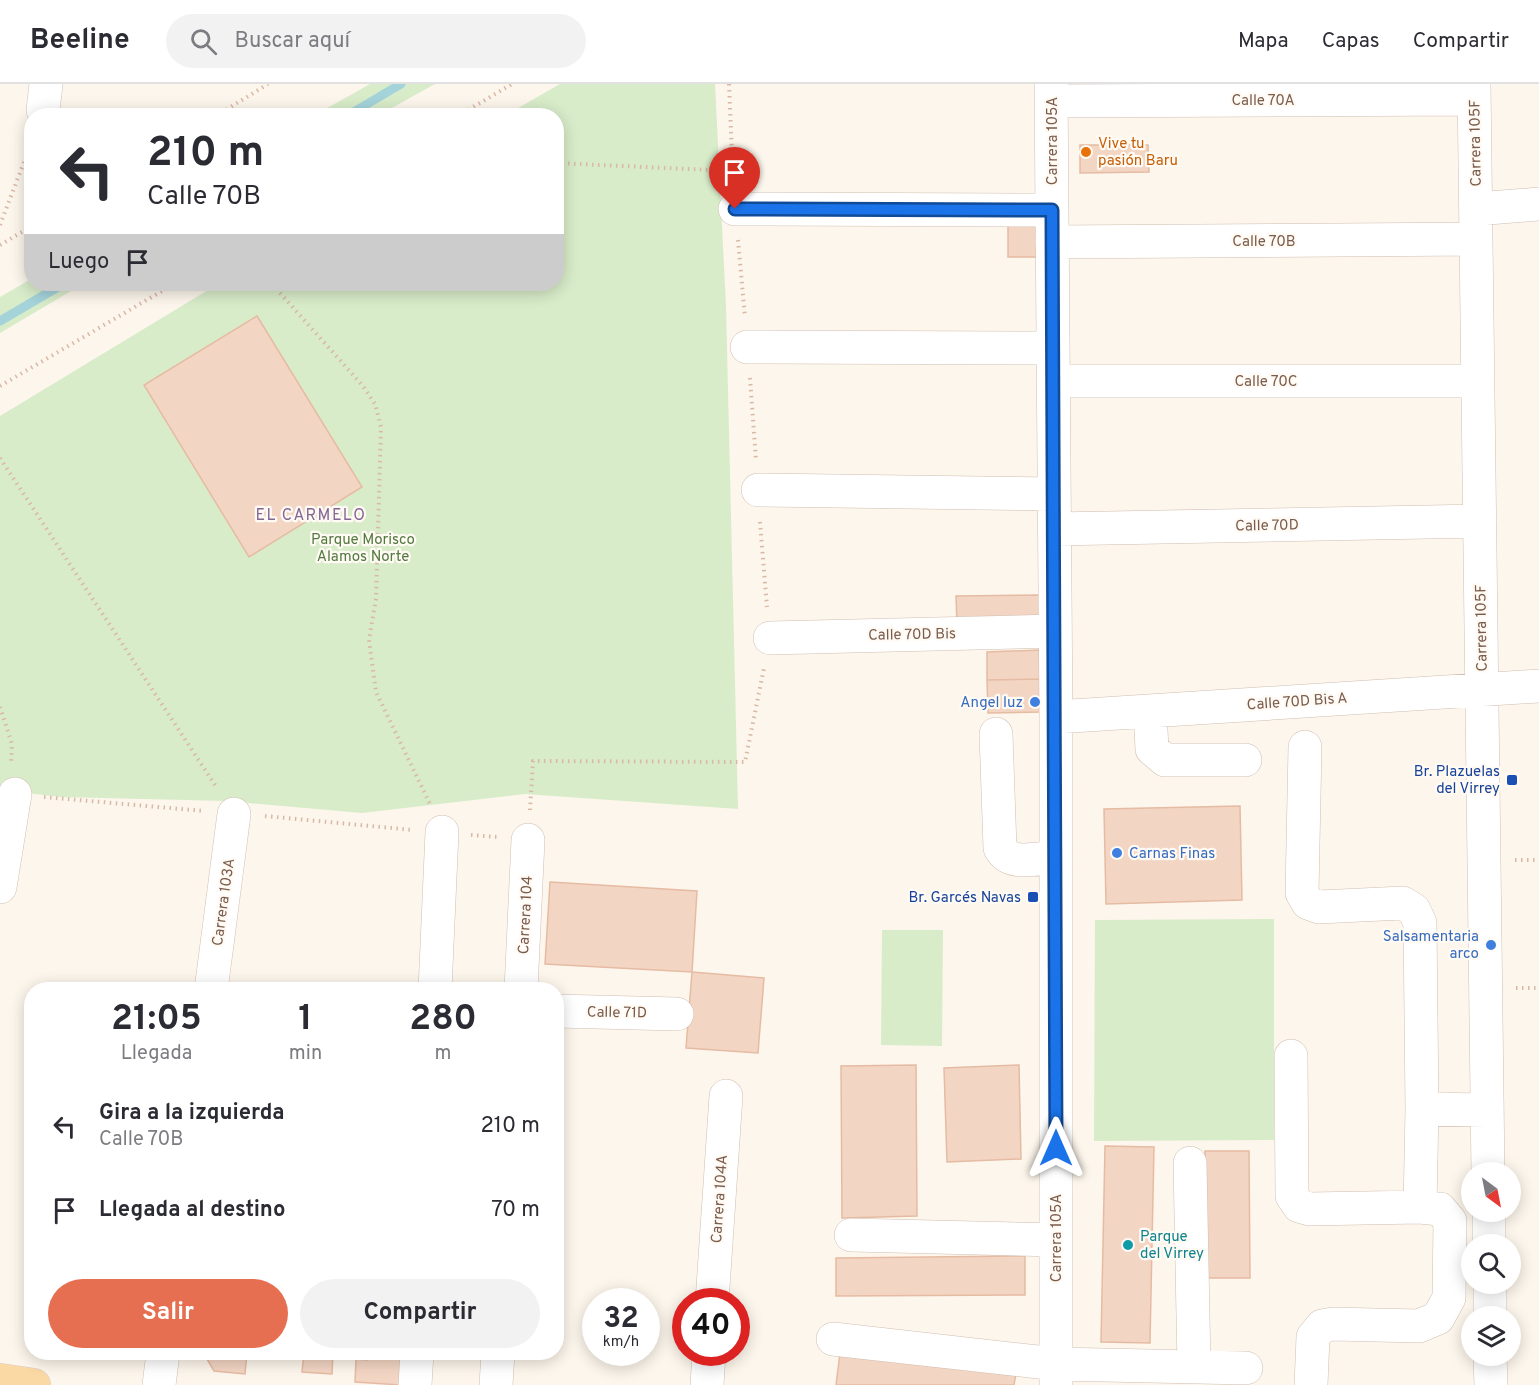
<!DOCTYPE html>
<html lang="es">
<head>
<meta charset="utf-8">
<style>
  :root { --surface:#fff; --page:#f2f2f3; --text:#2b2b33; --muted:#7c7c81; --line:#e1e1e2; --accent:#e76f51 }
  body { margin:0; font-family:Overpass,sans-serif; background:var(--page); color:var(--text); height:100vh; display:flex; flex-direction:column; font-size:22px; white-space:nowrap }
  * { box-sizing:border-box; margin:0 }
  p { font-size:20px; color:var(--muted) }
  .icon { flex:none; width:33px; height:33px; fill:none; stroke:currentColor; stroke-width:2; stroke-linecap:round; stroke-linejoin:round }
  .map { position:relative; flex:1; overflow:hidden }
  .sheet { position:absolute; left:24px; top:898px; width:540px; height:378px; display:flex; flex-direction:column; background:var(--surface); border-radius:24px; box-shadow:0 3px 15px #0003 }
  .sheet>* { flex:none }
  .banner { position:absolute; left:24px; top:24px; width:540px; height:183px; border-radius:24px; box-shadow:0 3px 15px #0003; background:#fff; color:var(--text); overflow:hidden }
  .needle { width:39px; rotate:148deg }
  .buttons { position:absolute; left:1461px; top:1078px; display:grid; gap:12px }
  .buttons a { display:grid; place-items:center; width:60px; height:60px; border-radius:50%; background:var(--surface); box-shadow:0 3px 15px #0003; font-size:30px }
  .speed { position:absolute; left:582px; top:1204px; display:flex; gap:12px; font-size:30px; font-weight:700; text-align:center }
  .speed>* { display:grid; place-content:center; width:78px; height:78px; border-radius:50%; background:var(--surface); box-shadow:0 3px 15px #0003; line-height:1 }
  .speed small { font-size:15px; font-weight:400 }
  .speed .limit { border:9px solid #d22; background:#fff; color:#111 }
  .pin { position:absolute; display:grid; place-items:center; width:51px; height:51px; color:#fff; margin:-62px -26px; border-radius:50% 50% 50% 0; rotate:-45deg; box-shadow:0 0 6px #0007 }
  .pin .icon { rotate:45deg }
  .me { position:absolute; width:66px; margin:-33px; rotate:0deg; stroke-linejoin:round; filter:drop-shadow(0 0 4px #0008) }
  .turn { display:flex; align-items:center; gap:21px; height:126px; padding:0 24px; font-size:27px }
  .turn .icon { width:78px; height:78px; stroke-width:2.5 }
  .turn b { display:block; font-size:42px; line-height:51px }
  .then { display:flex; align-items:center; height:57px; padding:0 24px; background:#0003; gap:12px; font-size:22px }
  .eta { display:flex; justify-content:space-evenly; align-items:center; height:102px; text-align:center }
  .eta b { font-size:36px; font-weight:700; line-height:42px }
  .cta { display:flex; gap:12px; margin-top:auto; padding:12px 24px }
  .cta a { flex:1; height:69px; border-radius:36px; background:var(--accent); color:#fff; font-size:24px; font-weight:700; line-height:69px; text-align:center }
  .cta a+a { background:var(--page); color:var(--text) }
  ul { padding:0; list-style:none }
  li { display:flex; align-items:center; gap:18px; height:84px; padding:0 24px }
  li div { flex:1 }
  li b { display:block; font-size:22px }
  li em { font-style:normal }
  header { display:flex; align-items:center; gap:36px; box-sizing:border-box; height:84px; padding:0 30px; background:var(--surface); border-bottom:2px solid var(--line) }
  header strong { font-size:28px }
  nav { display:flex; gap:33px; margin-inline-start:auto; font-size:21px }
  .search { width:420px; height:54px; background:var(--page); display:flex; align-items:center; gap:15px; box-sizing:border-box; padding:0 21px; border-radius:33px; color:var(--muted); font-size:22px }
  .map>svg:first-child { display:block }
  .green { fill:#d8ecc9 }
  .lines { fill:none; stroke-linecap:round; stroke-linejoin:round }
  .stream { stroke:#a5d3da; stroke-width:9 }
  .building { fill:#f3d5c3; stroke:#e6bba3; stroke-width:1.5 }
  .minor-casing { stroke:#d1beb0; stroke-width:34 }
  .major-casing { stroke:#dad1cd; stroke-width:34 }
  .path { stroke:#d9b8a5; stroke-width:4; stroke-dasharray:1.5 4.5; stroke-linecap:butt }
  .minor { stroke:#fff; stroke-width:33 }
  .major { stroke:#fbd9a5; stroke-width:33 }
  .route-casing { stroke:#114b97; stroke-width:15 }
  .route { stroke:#1a73e8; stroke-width:10 }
  .food-dot { fill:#e8710a; stroke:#fffaf3; stroke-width:2 }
  .shop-dot { fill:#3f7fe0; stroke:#fffaf3; stroke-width:2 }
  .transit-dot { fill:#1a4fb4; stroke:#fffaf3; stroke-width:2 }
  .culture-dot { fill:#0f9aa8; stroke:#fffaf3; stroke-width:2 }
  .labels { text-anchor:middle; stroke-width:4.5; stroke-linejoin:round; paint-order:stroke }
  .street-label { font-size:15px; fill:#7a5c4d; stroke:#fffaf3 }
  .food-label { font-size:15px; fill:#c56008; stroke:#fffaf3; text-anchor:start }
  .park-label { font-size:15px; fill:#537a41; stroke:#fffaf3 }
  .shop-label { font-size:15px; fill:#366cbe; stroke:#fffaf3; text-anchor:end }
  .transit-label { font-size:15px; fill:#164399; stroke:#fffaf3; text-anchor:end }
  .culture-label { font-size:15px; fill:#0d838f; stroke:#fffaf3; text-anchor:start }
  .neighbourhood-label { font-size:16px; letter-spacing:1.5px; fill:#846695; stroke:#fffaf3 }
</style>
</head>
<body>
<header>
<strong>Beeline</strong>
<div class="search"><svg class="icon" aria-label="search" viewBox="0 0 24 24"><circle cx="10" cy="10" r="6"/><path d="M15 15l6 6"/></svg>Buscar aquí</div>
<nav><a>Mapa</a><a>Capas</a><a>Compartir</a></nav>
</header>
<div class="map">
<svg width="1539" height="1301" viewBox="0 0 1539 1301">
  <rect width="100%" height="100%" fill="#fdf6ec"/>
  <!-- green -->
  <path class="green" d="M370,0H435L379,31H315Z
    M560,0H715L726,222L738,725L525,710L362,729L226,717L61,713L0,706V332L218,200H556V32L506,31Z
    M31,195L32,200H83L0,249V213Z
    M1274,835V1056L1094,1057L1095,836Z
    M882,846H943L942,962L881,961Z"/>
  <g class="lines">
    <!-- stream -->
    <path class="stream" d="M347,32L401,0
      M0,237L63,200"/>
  </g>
  <!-- building -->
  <path class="building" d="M1080,61H1148L1149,88L1080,89Z
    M1008,141H1046L1045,173H1008Z
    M257,232L362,403L249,473L144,301Z
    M1047,511V539L957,540L956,512Z
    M1040,566V595L987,596V568Z
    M1040,595L1041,628L988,629L987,596Z
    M1240,722L1242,816L1106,820L1104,725Z
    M550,798L697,807L692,888L545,880Z
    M692,888L764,894L758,969L686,964Z
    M916,981L917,1132L842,1134L841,982Z
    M1019,981L1021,1075L947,1078L944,984Z
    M1105,1062L1154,1063L1150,1259L1101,1258Z
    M1205,1067H1249L1250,1194H1206Z
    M1025,1172V1211L836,1212V1174Z
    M841,1261L1017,1283L1014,1301H836Z
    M208,1269H247L245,1290L214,1287L207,1275Z
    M304,1269H333L332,1290L302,1288Z
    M367,1269H403L401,1301L355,1298L356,1275L367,1276Z"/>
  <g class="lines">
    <!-- minor casing -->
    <g class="minor-casing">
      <path id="minor" d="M1051,0L1056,633V1301
        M1474,0L1488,1089
        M1051,17L1474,15
        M43,26L46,0
        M735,125L1052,126
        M1476,125L1539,120
        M1052,158L1476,155
        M747,263L1053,264
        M1053,297H1478
        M758,406L1054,410
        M1054,445L1480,437
        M770,554L1055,547
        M1150,627L1152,665L1165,676H1245
        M1056,633L1539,602
        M996,650L1000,764C1010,783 1037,774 1056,773
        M1305,663L1302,809L1308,819L1319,823L1403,819L1414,826L1420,839L1422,1025L1487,1026
        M0,803L15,710
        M211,906L234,730
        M435,906L442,748
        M521,906L528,756
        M556,927L677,930
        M1291,972L1292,1112L1299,1122L1310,1125L1420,1123L1422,1025
        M1190,1079L1194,1283
        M1489,1128V1161
        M851,1151L1056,1156
        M1490,1200V1233
        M712,1218L726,1012
        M833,1255L1056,1280L1246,1284
        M1490,1272L1491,1301
        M159,1301L163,1269
        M415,1301L417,1269
        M496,1301L498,1269
        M707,1301L709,1269
        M1311,1301L1313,1253L1322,1242L1333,1240L1419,1242L1438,1234L1449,1214L1450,1137L1440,1125L1420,1123"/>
    </g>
    <!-- major casing -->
    <g class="major-casing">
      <path id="major" d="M0,1296L34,1301"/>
    </g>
    <!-- path -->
    <path class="path" d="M729,0L733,95
      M216,32L268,0
      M458,32L512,0
      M556,79L732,87
      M0,141L32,57
      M738,156L745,233
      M0,161L32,142
      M272,200L363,302L375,320L381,343L376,515L369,556L376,608L430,720
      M750,294L756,376
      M0,302L174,200
      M0,374L217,704
      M760,438L767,523
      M0,623L12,660L11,680
      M44,713L204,727
      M530,726L533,677L745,678L764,584
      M265,732L413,746
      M471,751L497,753
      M1515,776H1539
      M1516,904H1539"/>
    <!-- minor -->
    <use href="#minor" class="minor"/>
    <!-- major -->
    <use href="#major" class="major"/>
  </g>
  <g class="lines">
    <!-- route casing -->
    <g class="route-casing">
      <path id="route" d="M735,125L1052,126L1056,1064"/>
    </g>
    <!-- route -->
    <use href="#route" class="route"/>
  </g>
  <!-- markers -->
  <circle class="food-dot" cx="1086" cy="68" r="6"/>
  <g class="shop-dot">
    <circle cx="1035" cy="618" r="6"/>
    <circle cx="1117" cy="769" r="6"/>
    <circle cx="1491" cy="861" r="6"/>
  </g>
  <g class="transit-dot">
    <rect x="1506" y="690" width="12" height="12" rx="3"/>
    <rect x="1027" y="807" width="12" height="12" rx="3"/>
  </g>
  <circle class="culture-dot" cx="1128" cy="1161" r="6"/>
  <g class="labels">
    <!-- street labels -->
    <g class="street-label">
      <text x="1263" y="21">Calle 70A</text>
      <text transform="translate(1052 57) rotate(-90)" y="5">Carrera 105A</text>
      <text transform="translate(1475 59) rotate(-91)" y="5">Carrera 105F</text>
      <text x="1264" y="162">Calle 70B</text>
      <text x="1266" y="302">Calle 70C</text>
      <text transform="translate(1267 441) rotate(-1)" y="5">Calle 70D</text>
      <text transform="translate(1481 544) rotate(-91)" y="5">Carrera 105F</text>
      <text transform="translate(912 550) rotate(-1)" y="5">Calle 70D Bis</text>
      <text transform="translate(1297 617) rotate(-4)" y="5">Calle 70D Bis A</text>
      <text transform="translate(223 818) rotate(-82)" y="5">Carrera 103A</text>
      <text transform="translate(525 831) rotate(-87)" y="5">Carrera 104</text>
      <text transform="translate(617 928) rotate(1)" y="5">Calle 71D</text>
      <text transform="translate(719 1115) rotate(-86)" y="5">Carrera 104A</text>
      <text transform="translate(1056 1154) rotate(-90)" y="5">Carrera 105A</text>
    </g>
    <!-- food labels -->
    <g class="food-label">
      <text x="1098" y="64">Vive tu<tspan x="1098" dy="17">pasión Baru</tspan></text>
    </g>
    <!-- park labels -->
    <g class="park-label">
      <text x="363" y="460">Parque Morisco<tspan x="363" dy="17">Alamos Norte</tspan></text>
    </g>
    <!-- shop labels -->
    <g class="shop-label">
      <text x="1023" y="623">Angel luz</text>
      <text x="1129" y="774" text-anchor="start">Carnas Finas</text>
      <text x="1479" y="857">Salsamentaria<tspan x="1479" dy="17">arco</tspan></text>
    </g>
    <!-- transit labels -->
    <g class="transit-label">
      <text x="1500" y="692">Br. Plazuelas<tspan x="1500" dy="17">del Virrey</tspan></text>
      <text x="1021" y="818">Br. Garcés Navas</text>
    </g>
    <!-- culture labels -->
    <g class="culture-label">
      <text x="1140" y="1157">Parque<tspan x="1140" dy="17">del Virrey</tspan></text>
    </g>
    <!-- neighbourhood labels -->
    <g class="neighbourhood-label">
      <text x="311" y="436">EL CARMELO</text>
    </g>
  </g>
</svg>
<div class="buttons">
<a><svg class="needle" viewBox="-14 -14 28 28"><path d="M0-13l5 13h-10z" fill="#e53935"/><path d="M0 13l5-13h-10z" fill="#7c7c81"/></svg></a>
<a><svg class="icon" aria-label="search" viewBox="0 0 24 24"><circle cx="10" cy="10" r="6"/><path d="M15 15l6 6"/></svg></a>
<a><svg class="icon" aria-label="layers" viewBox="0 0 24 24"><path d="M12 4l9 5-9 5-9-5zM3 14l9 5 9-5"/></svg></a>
</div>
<div class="speed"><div>32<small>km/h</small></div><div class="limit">40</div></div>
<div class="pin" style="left:735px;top:125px;background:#d93025"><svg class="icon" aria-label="arrive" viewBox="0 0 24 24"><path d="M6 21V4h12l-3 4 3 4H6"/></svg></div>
<svg class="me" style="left:1056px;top:1064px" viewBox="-20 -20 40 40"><path d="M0-17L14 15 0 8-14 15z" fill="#1a73e8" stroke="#fff" stroke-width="4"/></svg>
<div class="banner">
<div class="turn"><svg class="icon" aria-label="left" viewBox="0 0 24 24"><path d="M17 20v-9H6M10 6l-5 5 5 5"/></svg><div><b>210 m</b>Calle 70B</div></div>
<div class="then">Luego<svg class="icon" aria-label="arrive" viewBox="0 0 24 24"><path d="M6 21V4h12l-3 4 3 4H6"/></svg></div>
</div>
<section class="sheet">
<div class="eta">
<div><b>21:05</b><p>Llegada</p></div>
<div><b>1</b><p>min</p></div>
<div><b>280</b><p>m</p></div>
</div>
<ul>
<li><svg class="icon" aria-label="left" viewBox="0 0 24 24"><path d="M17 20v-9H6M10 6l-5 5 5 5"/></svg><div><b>Gira a la izquierda</b><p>Calle 70B</p></div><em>210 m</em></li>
<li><svg class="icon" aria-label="arrive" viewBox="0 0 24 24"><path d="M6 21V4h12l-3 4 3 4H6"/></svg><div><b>Llegada al destino</b></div><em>70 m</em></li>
</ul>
<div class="cta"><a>Salir</a><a>Compartir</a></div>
</section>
</div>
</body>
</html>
